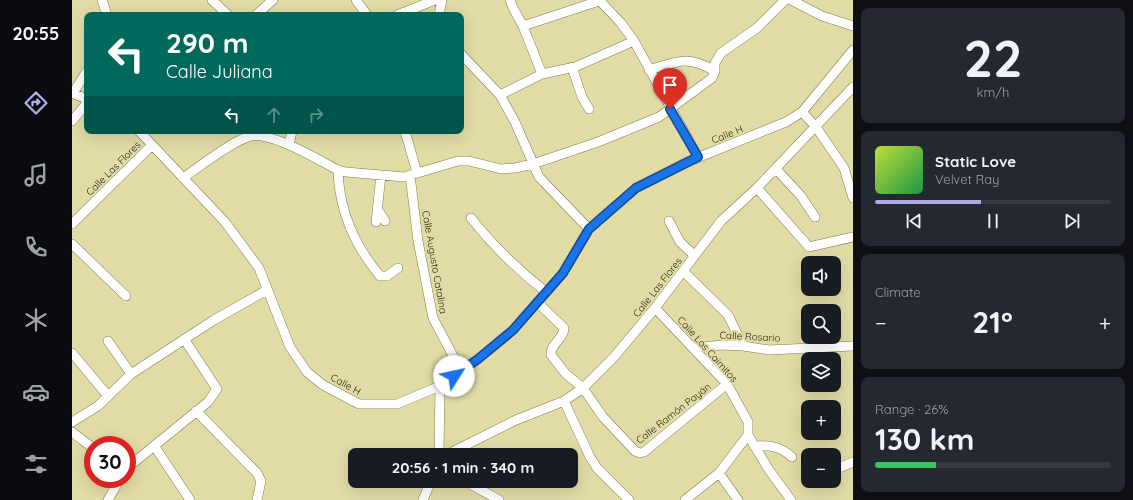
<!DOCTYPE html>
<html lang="en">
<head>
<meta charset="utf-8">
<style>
  :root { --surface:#171b24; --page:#242831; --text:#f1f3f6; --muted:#9ea1a6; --line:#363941; --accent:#aeabe2 }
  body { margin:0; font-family:Quicksand,sans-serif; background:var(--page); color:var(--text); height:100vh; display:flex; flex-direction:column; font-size:15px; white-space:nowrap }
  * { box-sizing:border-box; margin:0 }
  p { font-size:13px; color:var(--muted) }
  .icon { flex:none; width:22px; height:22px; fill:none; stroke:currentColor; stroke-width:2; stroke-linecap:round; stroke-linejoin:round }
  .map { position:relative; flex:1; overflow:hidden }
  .side { display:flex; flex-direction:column; gap:8px; padding:8px; background:#0d0f14; width:280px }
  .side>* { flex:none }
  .hud { position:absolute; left:12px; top:12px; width:380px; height:122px; border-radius:8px; box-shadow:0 4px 16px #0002; background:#00695c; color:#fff; overflow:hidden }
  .tools { position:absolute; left:729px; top:256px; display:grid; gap:8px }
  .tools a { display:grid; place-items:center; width:40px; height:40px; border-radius:8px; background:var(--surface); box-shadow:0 4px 16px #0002; font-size:20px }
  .speed { position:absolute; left:12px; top:436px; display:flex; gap:8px; font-size:20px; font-weight:700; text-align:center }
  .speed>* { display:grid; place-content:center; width:52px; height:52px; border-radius:50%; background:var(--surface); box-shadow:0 4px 16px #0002; line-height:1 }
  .speed .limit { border:6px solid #d22; background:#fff; color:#111 }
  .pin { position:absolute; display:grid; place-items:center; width:34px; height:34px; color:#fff; margin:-41px -17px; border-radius:50% 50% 50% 0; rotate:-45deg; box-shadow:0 0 4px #0007 }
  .pin .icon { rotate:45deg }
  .me { position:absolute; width:44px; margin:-22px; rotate:55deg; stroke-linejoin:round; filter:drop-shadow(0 0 3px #0008) }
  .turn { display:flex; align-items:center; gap:14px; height:84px; padding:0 16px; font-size:18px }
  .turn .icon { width:52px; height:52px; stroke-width:2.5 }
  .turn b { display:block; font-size:28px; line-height:34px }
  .lanes { display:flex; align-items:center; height:38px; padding:0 16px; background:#0003; justify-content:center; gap:20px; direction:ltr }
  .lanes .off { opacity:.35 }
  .big { font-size:30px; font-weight:700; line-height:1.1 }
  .side .widget { flex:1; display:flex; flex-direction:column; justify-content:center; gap:6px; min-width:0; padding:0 14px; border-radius:8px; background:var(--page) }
  .side .dial { align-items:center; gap:0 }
  .dial b { font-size:52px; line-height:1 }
  .song { display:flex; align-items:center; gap:12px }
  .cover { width:48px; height:48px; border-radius:6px; background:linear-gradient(135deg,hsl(70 70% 55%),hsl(140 70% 35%)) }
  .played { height:4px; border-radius:2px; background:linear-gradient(90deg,var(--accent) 45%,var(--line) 45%) }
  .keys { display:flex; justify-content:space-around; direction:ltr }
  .heat { display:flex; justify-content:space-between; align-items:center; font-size:22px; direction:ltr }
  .charge { height:6px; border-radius:3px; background:linear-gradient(90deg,#34c759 26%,var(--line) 0) }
  .trip { position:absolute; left:276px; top:448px; width:230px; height:40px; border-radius:8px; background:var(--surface); box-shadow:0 4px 16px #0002; font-weight:700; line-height:40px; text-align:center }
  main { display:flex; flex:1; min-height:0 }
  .tabs { display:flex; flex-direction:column; width:72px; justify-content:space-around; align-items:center; background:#090b0e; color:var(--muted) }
  .tabs .icon { width:28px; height:28px }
  .tabs .active { color:var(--accent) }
  .tabs b { font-size:18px; color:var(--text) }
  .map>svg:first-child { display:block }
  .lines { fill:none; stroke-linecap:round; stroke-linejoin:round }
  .minor-casing { stroke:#817b4a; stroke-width:10 }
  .minor { stroke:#fff; stroke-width:9 }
  .route-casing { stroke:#114b97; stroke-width:10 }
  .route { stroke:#1a73e8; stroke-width:7 }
  .labels { text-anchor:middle; stroke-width:4; stroke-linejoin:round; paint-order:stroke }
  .street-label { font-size:10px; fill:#292712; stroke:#e1dba6 }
</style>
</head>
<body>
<main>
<nav class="tabs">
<b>20:55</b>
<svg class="icon active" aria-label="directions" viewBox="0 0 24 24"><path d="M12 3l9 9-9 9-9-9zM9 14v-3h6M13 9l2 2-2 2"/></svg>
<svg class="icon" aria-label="music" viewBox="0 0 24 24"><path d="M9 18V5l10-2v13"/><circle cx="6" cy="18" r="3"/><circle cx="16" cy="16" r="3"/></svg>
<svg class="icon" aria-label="phone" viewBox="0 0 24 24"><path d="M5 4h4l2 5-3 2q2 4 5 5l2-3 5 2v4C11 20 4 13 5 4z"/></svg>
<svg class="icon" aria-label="climate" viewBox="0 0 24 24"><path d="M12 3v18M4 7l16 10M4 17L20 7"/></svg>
<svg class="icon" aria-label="car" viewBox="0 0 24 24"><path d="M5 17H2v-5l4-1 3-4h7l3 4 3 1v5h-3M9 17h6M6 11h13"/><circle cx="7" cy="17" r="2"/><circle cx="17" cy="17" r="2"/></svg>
<svg class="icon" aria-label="filters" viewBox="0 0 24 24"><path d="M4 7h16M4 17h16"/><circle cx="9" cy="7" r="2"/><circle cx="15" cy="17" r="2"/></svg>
</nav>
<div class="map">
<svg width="781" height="500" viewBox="0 0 781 500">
  <rect width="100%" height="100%" fill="#e1dba6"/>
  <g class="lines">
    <defs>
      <path id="minor" d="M30 0 35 15
        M140 0 156 15
        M284 0 295 15
        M438 0 441 8 451 26 470 74
        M527 0 549 23 562 41 626 157
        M719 0 750 16 781 26
        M184 15 201 0
        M325 15 363 0
        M367 15 370 0
        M451 26 527 1
        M389 54 428 95 443 122 467 177 517 229
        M500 67 510 97 517 109
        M577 70C607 61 615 55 643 71
        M0 93 15 99
        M1 93 15 71
        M428 95 470 74 503 67 562 41
        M730 112 744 127 772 168 781 198
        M0 121 15 103
        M67 131 153 222 187 268 218 347 235 372 251 385 287 404H325L368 386 406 359 441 330 491 273 517 229 564 188 615 162 714 122 730 112 781 50
        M333 131 345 173
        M217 145 220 131
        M704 169 729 196 743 217
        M266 170C267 210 283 246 308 276H315L326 268
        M338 175 346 241 361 318 389 371
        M111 178C127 167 161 140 179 136 201 132 246 160 266 170L274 172 332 177 386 161H397L429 169 443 168 461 164 526 142 587 117 640 78 643 71V63L649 53 685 28 713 0
        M685 188 737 247 781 237
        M306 210 313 221
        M399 218C421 246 446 270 474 292
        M597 221 608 242 622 255
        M304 222 309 175
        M0 224 80 145
        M0 244 54 296
        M612 272 656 315 671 346
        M465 302 492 328C492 339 478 344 479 355L494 374 511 388 531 417 563 451 568 453 572 452 655 384
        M583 308 655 384 676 422V435L647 473 613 500
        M36 341 59 374
        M622 348 650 345 671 346 697 350 781 346
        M0 353 36 396
        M492 401 518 457 525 468 557 500
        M124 411 185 473 189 481 185 500
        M0 422 26 406 59 374 142 320 195 290
        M0 432 21 448
        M676 435 697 470 719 500
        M682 446C698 445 708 446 720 457
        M83 447 118 500
        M367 455 368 386
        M374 455 444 420 492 401 511 388 542 357 583 308 649 221 685 188 781 87
        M55 468 136 402 145 389 112 339
        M762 470 781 462
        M647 473 666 500
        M393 481 427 500
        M36 500 48 479
        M351 500 359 481"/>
    </defs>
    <!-- minor casing -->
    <use href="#minor" class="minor-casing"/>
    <!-- minor -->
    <use href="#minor" class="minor"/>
  </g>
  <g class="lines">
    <defs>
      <path id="route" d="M382 376 406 359 441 330 491 273 517 229 564 188 626 157 598 109"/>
    </defs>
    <!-- route casing -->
    <use href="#route" class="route-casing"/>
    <!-- route -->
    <use href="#route" class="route"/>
  </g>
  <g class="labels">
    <!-- street labels -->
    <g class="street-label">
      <text transform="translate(655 134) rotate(-22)" y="4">Calle H</text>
      <text transform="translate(41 168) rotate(-45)" y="4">Calle Las Flores</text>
      <text transform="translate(363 262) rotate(80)" y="4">Calle Augusto Catalina</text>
      <text transform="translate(585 287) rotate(-52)" y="4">Calle Las Flores</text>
      <text transform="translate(678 336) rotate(3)" y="4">Calle Rosario</text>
      <text transform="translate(636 349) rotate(48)" y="4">Calle Los Caimitos</text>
      <text transform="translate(274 384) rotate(29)" y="4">Calle H</text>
      <text transform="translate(601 413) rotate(-38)" y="4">Calle Ramón Payán</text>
    </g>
  </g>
</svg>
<div class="tools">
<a><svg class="icon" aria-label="sound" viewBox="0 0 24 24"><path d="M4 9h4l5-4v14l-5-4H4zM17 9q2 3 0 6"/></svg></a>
<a><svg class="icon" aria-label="search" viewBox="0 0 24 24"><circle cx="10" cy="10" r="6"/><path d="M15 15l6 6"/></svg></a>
<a><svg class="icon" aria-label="layers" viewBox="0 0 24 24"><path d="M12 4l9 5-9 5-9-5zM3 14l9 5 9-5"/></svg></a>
<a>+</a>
<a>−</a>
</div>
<div class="speed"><div class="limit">30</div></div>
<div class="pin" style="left:598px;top:109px;background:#d93025"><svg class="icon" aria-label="arrive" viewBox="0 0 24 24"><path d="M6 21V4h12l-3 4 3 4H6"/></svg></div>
<svg class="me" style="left:382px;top:376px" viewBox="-20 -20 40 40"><circle r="19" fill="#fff"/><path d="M0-13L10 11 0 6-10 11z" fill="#1a73e8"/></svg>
<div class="trip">20:56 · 1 min · 340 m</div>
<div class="hud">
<div class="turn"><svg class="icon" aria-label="left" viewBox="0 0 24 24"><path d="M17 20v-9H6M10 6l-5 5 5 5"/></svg><div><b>290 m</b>Calle Juliana</div></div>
<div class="lanes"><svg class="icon" aria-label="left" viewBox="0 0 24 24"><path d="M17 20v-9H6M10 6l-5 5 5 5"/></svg><svg class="icon off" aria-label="ahead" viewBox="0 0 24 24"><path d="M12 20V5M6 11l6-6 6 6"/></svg><svg class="icon off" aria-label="right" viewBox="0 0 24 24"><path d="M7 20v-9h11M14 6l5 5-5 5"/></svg></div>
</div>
</div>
<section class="side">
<div class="widget dial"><b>22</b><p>km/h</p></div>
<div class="widget">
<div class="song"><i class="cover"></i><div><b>Static Love</b><p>Velvet Ray</p></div></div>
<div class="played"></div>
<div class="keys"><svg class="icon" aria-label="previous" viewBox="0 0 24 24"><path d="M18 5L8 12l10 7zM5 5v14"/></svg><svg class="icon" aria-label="pause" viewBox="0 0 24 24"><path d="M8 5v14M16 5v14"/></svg><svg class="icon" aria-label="next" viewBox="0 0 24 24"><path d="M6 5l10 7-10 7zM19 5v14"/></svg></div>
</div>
<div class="widget"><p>Climate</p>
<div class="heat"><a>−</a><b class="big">21°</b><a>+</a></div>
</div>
<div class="widget"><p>Range · 26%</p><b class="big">130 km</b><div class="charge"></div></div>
</section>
</main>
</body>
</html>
